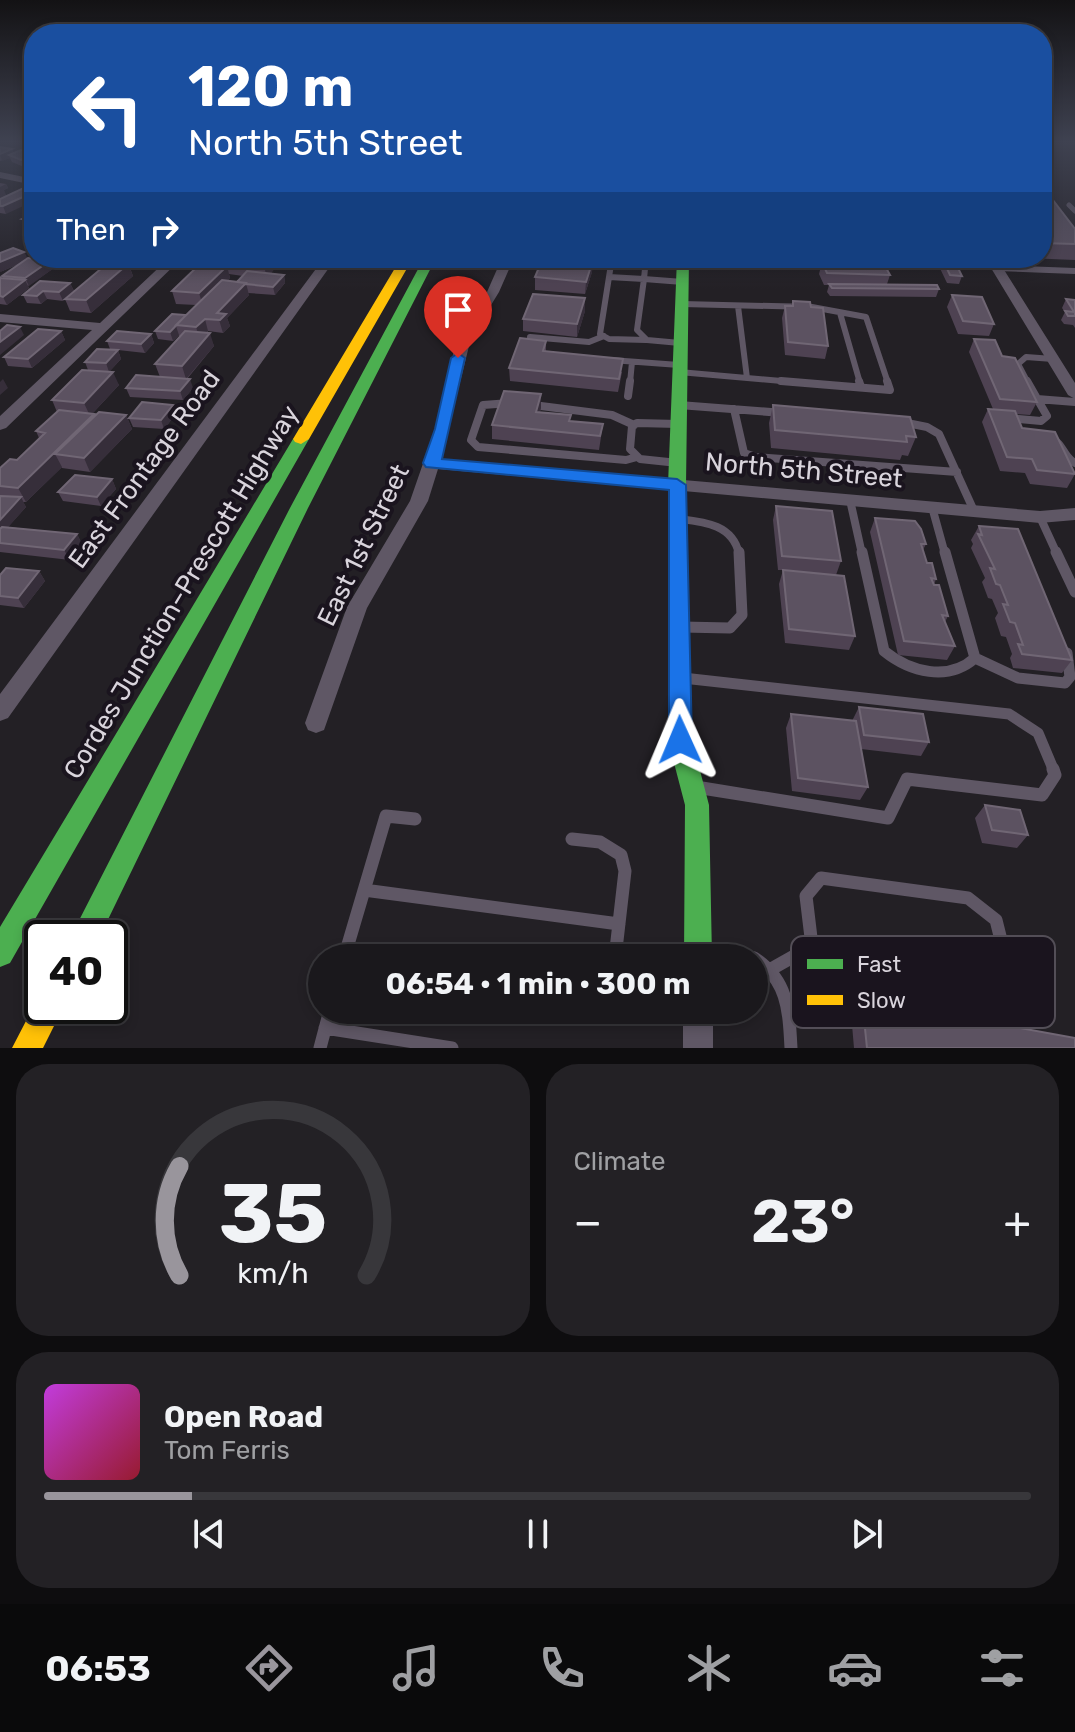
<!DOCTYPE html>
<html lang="en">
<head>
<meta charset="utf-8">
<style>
  :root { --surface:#1a181c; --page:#232125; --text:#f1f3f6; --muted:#9fa0a3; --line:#38373b; --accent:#99959c }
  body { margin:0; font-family:Rubik,sans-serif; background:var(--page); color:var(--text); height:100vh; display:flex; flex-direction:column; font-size:30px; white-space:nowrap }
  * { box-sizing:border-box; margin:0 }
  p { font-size:26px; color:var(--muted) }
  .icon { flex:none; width:44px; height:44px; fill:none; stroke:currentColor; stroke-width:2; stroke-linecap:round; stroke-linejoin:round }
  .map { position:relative; height:1048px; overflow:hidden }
  .sheet { display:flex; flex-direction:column; gap:16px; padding:16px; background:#0e0d0f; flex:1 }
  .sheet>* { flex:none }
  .guide { position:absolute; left:24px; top:24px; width:1028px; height:244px; border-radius:32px; box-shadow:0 4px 12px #0003,0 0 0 2px var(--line); background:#1a4fa0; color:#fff; overflow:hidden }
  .speed { position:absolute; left:24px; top:920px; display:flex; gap:16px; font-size:40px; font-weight:700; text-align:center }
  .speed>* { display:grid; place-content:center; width:104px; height:104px; border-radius:50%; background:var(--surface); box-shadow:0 4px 12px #0003,0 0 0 2px var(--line); line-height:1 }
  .speed .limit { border:4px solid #111; border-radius:12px; background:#fff; color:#111 }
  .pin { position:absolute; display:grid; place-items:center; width:68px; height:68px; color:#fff; margin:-82px -34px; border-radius:50% 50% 50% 0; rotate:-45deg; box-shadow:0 0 8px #0007 }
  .pin .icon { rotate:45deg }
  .me { position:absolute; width:88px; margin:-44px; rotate:359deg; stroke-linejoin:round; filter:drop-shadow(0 0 6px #0008) }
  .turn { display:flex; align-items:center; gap:28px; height:168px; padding:0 32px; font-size:36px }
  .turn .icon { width:104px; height:104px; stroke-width:2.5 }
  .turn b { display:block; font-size:56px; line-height:68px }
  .then { display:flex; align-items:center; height:76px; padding:0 32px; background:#0003; gap:16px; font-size:30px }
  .big { font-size:60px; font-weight:700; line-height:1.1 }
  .sheet .widget { flex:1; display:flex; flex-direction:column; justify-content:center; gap:12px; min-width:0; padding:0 28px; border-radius:32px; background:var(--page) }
  .sheet .dial { align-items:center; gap:0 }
  .dial svg { height:208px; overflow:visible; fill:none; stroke:var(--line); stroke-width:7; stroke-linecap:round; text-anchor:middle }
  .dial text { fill:var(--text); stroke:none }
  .song { display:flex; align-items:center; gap:24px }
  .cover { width:96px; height:96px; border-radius:12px; background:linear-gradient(135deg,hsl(290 70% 55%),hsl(350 70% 35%)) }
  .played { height:8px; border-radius:4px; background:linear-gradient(90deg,var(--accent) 15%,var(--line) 15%) }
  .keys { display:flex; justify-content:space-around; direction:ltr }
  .heat { display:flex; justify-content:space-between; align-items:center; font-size:44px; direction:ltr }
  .sheet .tiles { flex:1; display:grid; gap:16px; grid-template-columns:1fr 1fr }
  .widget:last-child { grid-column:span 2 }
  .trip { position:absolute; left:308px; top:944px; width:460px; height:80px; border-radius:40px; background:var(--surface); box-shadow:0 4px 12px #0003,0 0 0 2px var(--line); font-weight:700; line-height:80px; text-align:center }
  .tabs { display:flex; height:128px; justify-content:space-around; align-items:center; background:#0a0a0b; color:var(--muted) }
  .tabs .icon { width:56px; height:56px }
  .tabs .active { color:var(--accent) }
  .tabs b { font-size:36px; color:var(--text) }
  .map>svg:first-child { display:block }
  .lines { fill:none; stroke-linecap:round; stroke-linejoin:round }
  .lane-far4 { stroke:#5f5765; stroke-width:5 }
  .lane-far3 { stroke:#5f5765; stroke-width:6 }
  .lane-far2 { stroke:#5f5765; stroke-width:8 }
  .lane-far1 { stroke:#5f5765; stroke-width:11 }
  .lane { stroke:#5f5765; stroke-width:13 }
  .street { fill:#5f5765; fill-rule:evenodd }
  .fast { fill:#4caf50; fill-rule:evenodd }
  .slow { fill:#ffc107; fill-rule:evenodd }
  .wall { fill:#4e4252; fill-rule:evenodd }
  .shaded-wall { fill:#362e3a }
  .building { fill:#5c5261; stroke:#706674; stroke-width:2 }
  .route { fill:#1a73e8; stroke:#114b97; stroke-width:2 }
  .labels { text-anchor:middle; stroke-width:8; stroke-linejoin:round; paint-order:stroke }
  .street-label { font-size:26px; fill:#d9d4dc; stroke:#1a141e }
  .key { fill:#1a141e; stroke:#534e57; stroke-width:2 }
  .key-label { font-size:22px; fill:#d9d4dc }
</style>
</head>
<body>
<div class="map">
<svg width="1075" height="1048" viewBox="0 0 1075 1048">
  <rect width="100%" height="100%" fill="#232025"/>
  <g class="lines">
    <!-- lane-far4 -->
    <path class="lane-far4" d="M1069 205 1075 211"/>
    <!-- lane-far3 -->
    <path class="lane-far3" d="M612 258 600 334 609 339 646 340
      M508 260 551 262
      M582 264 611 265
      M997 268 1075 271
      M609 277 644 279 646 258
      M682 304 812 307 866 317 888 383
      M738 306 747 378
      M840 313 860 383
      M530 337 589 342 604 336
      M680 343 647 340 637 330 644 279 683 282
      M611 360 679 365
      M679 372 804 383
      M630 383 632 362
      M1028 383 1018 364 1026 357 1053 359"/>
    <!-- lane-far2 -->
    <path class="lane-far2" d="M781 381 890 390 887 381
      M859 381 861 387
      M628 396 630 381
      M1037 399 1075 402
      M510 403 483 405 471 440 478 447 626 460 637 457
      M533 405 612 415 634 425
      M679 405 783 413
      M734 409 744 453 756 457 957 472
      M1006 418 1041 421 1047 416 1027 381
      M902 422 927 427 939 434 974 511
      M678 424 637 423 632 426 630 449 640 459 678 463
      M1051 438C1064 444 1063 457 1075 463
      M850 500 862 554
      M932 507 945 554
      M1040 517 1057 554
      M680 519C705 522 733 525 739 554"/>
    <!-- lane-far1 -->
    <path class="lane-far1" d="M862 552 884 651C910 672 948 682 975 658L945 552
      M1056 552 1075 592
      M682 627 730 628 742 615 739 552
      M975 658 1018 678 1065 683 1070 677 1067 653
      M683 678 1009 714 1038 733 1054 771"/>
    <!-- lane -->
    <path class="lane" d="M702 788 888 818 907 779 1042 795 1055 775 1053 769
      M572 839 600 842 621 855 625 871 615 958
      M821 878 968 898 996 920 1010 976 1003 992 826 968 812 946 806 896Z
      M364 890 619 924
      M706 949 754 958
      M344 958 386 816 415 819
      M754 958C788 980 789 1010 791 1048
      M773 968 812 946
      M325 1028 452 1048
      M320 1048 330 1010"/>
    <!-- street -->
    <path class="street" d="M0 172 34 179V185L0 178Z
      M169 258H182L6 428 0 430V416L92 330 0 322V314L100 323Z
      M324 258H336L8 718 0 721V694Z
      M502 258H514L499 292 471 338 441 459 1040 511 1075 508V520L1040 523 438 469 428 501 367 608 324 730 316 733 308 730 305 723 347 607 410 501 435 429 457 338 487 292Z
      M993 265H1001L1075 383V399L1068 395 991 268Z
      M683 1010H713V1048H683Z"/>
    <!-- fast -->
    <path class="fast" d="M424 258H436L308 508 99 938H70L290 508Z
      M677 258H689L686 485 692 740 709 805 712 958H684L685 805 668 740V485Z
      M301 434 309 439 10 963 0 967V927L293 439Z"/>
    <!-- slow -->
    <path class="slow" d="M401 258H413L309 439 301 444 295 442 293 439Z
      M42 994V1006H64L43 1048H12L39 996Z"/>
  </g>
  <!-- wall -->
  <path class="wall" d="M0 147 12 149 14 153H34V163L24 167 12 162 10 158 0 161Z
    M0 183 6 184 8 188 4 190 6 214 0 213Z
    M1042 195 1075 229V260L1027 258H1042Z
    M34 214V232L27 231 22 219Z
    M24 252 27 258 54 268 28 286 29 288 7 305 0 304V278H3L2 276 19 264 0 272Z
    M151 258 139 269 130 268 133 276 91 313 70 311 65 299 63 301 47 299 41 304 27 303 23 295 70 283 74 291 119 263 118 259Z
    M204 258H283L271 273 284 275 285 283 275 295 248 293 249 295 227 318 230 326 223 333 208 331V332L214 346 187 379 193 388 183 400 130 397 126 388 160 377 155 364 179 337V335L173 341 158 339 155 331 186 315 196 305 176 304 172 291 203 264 202 260ZM229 274 243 276 237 282 227 281 230 278Z
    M750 258H796L794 266 750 263Z
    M935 258H953L962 276 959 284 947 283Z
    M593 260 592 272 585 294 535 290V277Z
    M822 262 890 275 887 284 939 289 936 297 830 296 827 292 829 285H824L819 274Z
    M952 295 994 324 989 336 958 334 947 307Z
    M585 298V311L577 337 523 331V319Z
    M1066 299 1075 300V328L1073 325 1064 324 1061 320 1065 312 1062 308Z
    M793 301 811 307 828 346 825 359 785 355 782 318 785 306H791Z
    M61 331 65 340 32 368 8 366 4 357Z
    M151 334 154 343 145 353 118 350 121 359 109 372 119 385 92 414 95 416 126 415 132 429 90 472 62 468V467L26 502H23L26 507 8 527 77 534 82 544 70 560 0 552V468L17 460 39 438 36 431 57 412 52 400 88 370 85 362 110 349 107 341Z
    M974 339 1002 356 1037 402 1030 415 1016 414 1022 428 1075 474 1067 488 1030 484 1025 473 1000 471 982 422 988 409H993L969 352Z
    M546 341V351L622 372 618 392 510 381 509 368Z
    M773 405 916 437 908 456 902 455 900 460 771 448 769 423Z
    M541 408 540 412 570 421 603 424 599 450 492 439V425Z
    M176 414 164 429 133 427 129 418Z
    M112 479 116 489 101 506 63 501 58 492Z
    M776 506 841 561 836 575 855 636 849 650 785 643 779 584 783 570H778L773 520Z
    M875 518 926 544 923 550 927 563 936 579 934 585 948 616 945 622 955 646 947 660 898 655 870 532Z
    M979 526 1072 660 1062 673 1013 668 1010 658 1012 654 1006 637 1001 636 995 618 998 613 992 599 988 598 982 582 985 578 971 548 973 544 971 540Z
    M39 571 45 581 24 608 0 605V575Z
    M859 707 929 742 921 756 861 749 868 787 860 800 792 791 786 728 791 714 852 721Z
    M985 805 1028 835 1017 848 982 843 975 818Z
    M862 999 1075 1048H854L851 1013Z"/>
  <!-- shaded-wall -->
  <path class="shaded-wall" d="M12 149 15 156 9 155 10 158 2 161 0 154Z
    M34 155V163L24 167 21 160Z
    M6 184 8 188 4 190 7 197 0 200V187Z
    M34 192V201L6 214 3 206Z
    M24 252 28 260 0 272V262Z
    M139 258H151L139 269 136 261Z
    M271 258H283L267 278 264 266Z
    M51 260 54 268 29 286 25 278Z
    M593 260 592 272 585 294 586 282Z
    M128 264 133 276 91 313 86 300Z
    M227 266 230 278 203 306 199 293Z
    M284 275 285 283 275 295 273 287Z
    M25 280 29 288 7 305 3 297Z
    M70 283 74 291 63 301 59 292Z
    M246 283 249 295 227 318 230 326 223 333 217 313Z
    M43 291 47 299 41 304 37 296Z
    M585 298V311L577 337V324Z
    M205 319 208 331 200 340 196 327Z
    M176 326 179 335 173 341 170 332Z
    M20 327 24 335 0 355V342Z
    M61 331 65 340 32 368 28 359Z
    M210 333 214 346 186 379 182 366Z
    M151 334 154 343 145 353 141 344Z
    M118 350 121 359 109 372 106 363Z
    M113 372 119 385 90 416 84 403Z
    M3 379 8 388 0 395V382Z
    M190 379 193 388 183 400 180 391Z
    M541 394V408L536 425V412Z
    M173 405 176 414 164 429 161 420Z
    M94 414 100 428 55 454 62 467 26 502 18 488Z
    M126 415 132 429 90 472 84 458Z
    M112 479 116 489 101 506 97 497Z
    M21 497 26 507 2 534 0 532V520Z
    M77 534 82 544 70 560 64 550Z
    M39 571 45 581 24 608 18 598Z"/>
  <!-- building -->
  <path class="building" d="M0 147 12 149 0 154Z
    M21 150 34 153V155L21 160 9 155Z
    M28 186 34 187V192L3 206H0V199Z
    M1042 195H1049L1075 229V244L1042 243Z
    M34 214V221L33 222 22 219Z
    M13 248 24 252 0 262V253Z
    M28 258 51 260 25 278 2 276Z
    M119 258H139L136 261 118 259Z
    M204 258H271L264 266 202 260Z
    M543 258H569L593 260 586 282 535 277Z
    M942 258H953L962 276 950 275Z
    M109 262 128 264 86 300 65 299Z
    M822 262 884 264 890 275 827 273Z
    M200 264 227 266 199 293 172 291Z
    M247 271 284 275 273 287 246 284V283L237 282Z
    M0 278 25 280 3 297 0 296Z
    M222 280 246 283 217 313 226 314 220 320 205 319 196 327 176 325Z
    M40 281 70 283 59 292 43 291 37 296 23 295Z
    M829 284 937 285 939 289 832 288Z
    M533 294 585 298 577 324 523 319Z
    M952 295 982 297 994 324 963 321Z
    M1066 299 1075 300V316H1068L1065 311 1074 312Z
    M793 301 810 302 811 307 823 308 828 346 788 342 785 306H793Z
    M172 314 186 315 170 332 155 331Z
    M7 325 20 327 0 342V331Z
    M38 329 61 331 28 359 4 357Z
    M117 331 151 334 141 344 107 341Z
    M185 331 210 333 182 366 155 364Z
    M520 338 546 341 543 351 623 359 619 379 509 368Z
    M974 339 995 340 1002 356 1015 358 1037 402 1000 399Z
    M97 349 118 350 106 363 85 362Z
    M82 370 113 372 84 403 52 400Z
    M136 375 190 379 180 391 126 388Z
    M504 391 541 394 536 412 571 415 569 421 603 424 600 436 492 425Z
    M142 402 173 405 161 420 129 418Z
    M773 405 910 417 916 437 906 436 907 442 775 430Z
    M988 409 1015 411 1022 428 1055 432 1075 474 1037 470 1032 459 1007 457Z
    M59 410 94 414 18 488 0 486V468L10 459 17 460 45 433 36 431Z
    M99 412 126 415 84 458 55 454Z
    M75 475 112 479 97 497 58 492Z
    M0 496 21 497 0 520Z
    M776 506 832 511 841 561 782 556Z
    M875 518 915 521 921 529 926 544H921L927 563H932L936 579 931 578 934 585H939L948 616 942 615 955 646 904 641Z
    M979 526 1018 529 1072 660 1022 654 1018 644 1023 645 1015 623 1010 622 1003 604 1008 605 1000 585 996 584 990 568 995 569 978 534 982 535Z
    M2 527 77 534 64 550 0 543V529Z
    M6 568 39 571 18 598 0 596V575Z
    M783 570 844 576 855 636 789 629Z
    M859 707 923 714 929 742 864 735Z
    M791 714 856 721 868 787 798 778Z
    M985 805 1020 810 1028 835 992 830Z
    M862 999 1075 1038V1048H867Z"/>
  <!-- sky -->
  <linearGradient id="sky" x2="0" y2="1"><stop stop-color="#131214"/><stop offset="0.49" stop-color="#3f4251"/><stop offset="1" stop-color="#3f4251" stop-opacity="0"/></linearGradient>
  <rect width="1075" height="289" fill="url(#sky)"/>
  <!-- route -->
  <path class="route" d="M458 353 465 358 442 459 677 479 686 485 692 740 688 748 680 751 672 748 669 740V490L426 467 423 463 435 429 451 358Z"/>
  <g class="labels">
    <!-- street labels -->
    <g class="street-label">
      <text transform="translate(144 469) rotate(-54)" y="9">East Frontage Road</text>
      <text transform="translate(804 470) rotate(5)" y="9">North 5th Street</text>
      <text transform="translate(363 545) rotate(-64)" y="9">East 1st Street</text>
      <text transform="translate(181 592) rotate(-59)" y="9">Cordes Junction–Prescott Highway</text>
    </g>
  </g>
  <!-- legend -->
  <rect x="791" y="936" width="264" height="92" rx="12" class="key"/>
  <rect x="807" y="959" width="36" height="10" fill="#4caf50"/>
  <rect x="807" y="995" width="36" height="10" fill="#ffc107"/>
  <g class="key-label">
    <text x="857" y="972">Fast</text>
    <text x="857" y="1008">Slow</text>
  </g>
</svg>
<div class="speed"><div class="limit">40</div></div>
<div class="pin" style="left:458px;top:358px;background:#d93025"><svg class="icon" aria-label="arrive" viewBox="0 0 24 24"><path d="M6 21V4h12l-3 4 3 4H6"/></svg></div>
<svg class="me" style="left:680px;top:740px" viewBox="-20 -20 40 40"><path d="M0-17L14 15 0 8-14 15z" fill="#1a73e8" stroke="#fff" stroke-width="4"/></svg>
<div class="trip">06:54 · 1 min · 300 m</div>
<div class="guide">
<div class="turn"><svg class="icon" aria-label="left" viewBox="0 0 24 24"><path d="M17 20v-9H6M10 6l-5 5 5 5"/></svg><div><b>120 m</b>North 5th Street</div></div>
<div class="then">Then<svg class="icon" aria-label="right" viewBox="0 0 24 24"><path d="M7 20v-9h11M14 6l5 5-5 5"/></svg></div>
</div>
</div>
<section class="sheet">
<div class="tiles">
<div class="widget dial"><svg viewBox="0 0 100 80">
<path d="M14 69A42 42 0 1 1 86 69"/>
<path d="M14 69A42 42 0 0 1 14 27" stroke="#99959c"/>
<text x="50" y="56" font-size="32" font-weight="700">35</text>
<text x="50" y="72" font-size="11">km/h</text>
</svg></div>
<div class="widget"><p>Climate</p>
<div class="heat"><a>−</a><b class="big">23°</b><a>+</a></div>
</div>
<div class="widget">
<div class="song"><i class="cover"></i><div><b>Open Road</b><p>Tom Ferris</p></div></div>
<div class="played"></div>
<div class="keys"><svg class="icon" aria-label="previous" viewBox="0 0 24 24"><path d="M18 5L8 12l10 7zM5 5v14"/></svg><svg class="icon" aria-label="pause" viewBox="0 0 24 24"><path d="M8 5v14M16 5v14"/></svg><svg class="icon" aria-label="next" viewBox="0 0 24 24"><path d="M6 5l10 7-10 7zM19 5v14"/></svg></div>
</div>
</div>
</section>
<nav class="tabs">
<b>06:53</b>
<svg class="icon active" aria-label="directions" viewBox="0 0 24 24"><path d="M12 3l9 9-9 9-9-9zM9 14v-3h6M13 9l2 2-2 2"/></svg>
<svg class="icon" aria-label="music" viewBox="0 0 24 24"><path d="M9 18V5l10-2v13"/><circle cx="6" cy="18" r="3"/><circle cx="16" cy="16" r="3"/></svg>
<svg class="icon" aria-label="phone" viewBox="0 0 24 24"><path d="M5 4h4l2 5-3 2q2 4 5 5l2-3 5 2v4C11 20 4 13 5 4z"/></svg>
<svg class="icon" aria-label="climate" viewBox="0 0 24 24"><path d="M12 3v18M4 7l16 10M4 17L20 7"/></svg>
<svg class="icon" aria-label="car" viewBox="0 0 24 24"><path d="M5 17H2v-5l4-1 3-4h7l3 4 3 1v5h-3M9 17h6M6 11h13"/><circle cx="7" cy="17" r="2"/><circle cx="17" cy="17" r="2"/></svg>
<svg class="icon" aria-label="filters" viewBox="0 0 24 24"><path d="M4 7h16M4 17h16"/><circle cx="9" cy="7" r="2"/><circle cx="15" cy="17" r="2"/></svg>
</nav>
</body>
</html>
